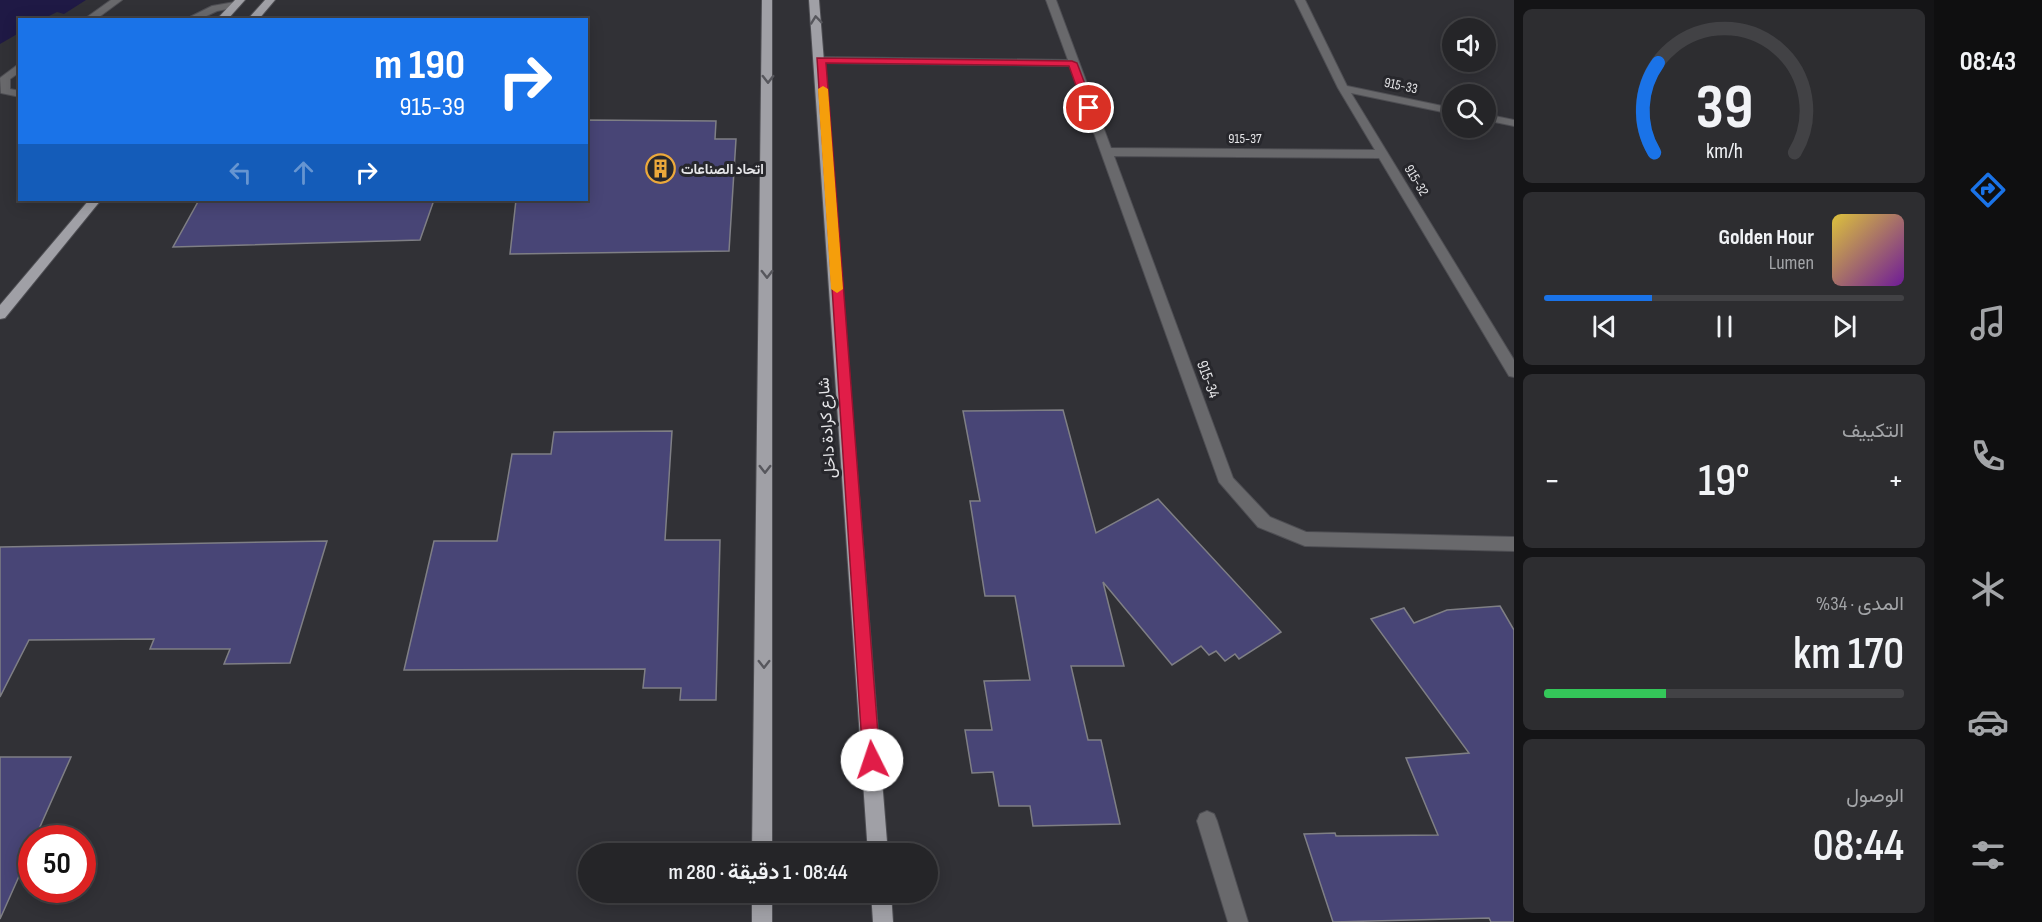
<!DOCTYPE html>
<html lang="ar">
<head>
<meta charset="utf-8">
<style>
  :root { --surface:#252528; --page:#2d2d30; --text:#f1f3f6; --muted:#a3a5a8; --line:#424245; --accent:#1a73e8 }
  body { margin:0; font-family:"Sofia Sans Condensed",Vazirmatn,sans-serif; background:var(--page); color:var(--text); direction:rtl; height:100vh; display:flex; flex-direction:column; font-size:22px; white-space:nowrap }
  * { box-sizing:border-box; margin:0 }
  p { font-size:20px; color:var(--muted) }
  .icon { flex:none; width:33px; height:33px; fill:none; stroke:currentColor; stroke-width:2; stroke-linecap:round; stroke-linejoin:round }
  .map { position:relative; flex:1; overflow:hidden; direction:ltr }
  .sheet { display:flex; flex-direction:column; gap:9px; padding:9px; background:#141416; width:420px }
  .sheet>* { flex:none }
  .top-card { position:absolute; left:18px; top:18px; width:570px; height:183px; border-radius:0px; box-shadow:0 3px 15px #0003,0 0 0 2px var(--line); direction:rtl; background:#1a73e8; color:#fff; overflow:hidden }
  .fabs { position:absolute; left:1442px; top:18px; display:grid; gap:12px }
  .fabs a { display:grid; place-items:center; width:54px; height:54px; border-radius:50%; background:var(--surface); box-shadow:0 3px 15px #0003,0 0 0 2px var(--line); font-size:30px }
  .speed { position:absolute; left:18px; top:825px; display:flex; gap:12px; font-size:30px; font-weight:700; text-align:center }
  .speed>* { display:grid; place-content:center; width:78px; height:78px; border-radius:50%; background:var(--surface); box-shadow:0 3px 15px #0003,0 0 0 2px var(--line); line-height:1 }
  .speed .limit { border:9px solid #d22; background:#fff; color:#111 }
  .pin { position:absolute; display:grid; place-items:center; width:51px; height:51px; color:#fff; margin:-26px; border:3px solid #fff; border-radius:50%; box-shadow:0 2px 6px #0007 }
  .me { position:absolute; width:66px; margin:-33px; rotate:356deg; stroke-linejoin:round; filter:drop-shadow(0 0 4px #0008) }
  .turn { display:flex; align-items:center; gap:21px; height:126px; padding:0 24px; font-size:27px }
  .turn .icon { width:78px; height:78px; stroke-width:2.5 }
  .turn b { display:block; font-size:42px; line-height:51px }
  .lanes { display:flex; align-items:center; height:57px; padding:0 24px; background:#0003; justify-content:center; gap:30px; direction:ltr }
  .lanes .off { opacity:.35 }
  .big { font-size:45px; font-weight:600; line-height:1.1 }
  .sheet .widget { flex:1; display:flex; flex-direction:column; justify-content:center; gap:9px; min-width:0; padding:0 21px; border-radius:9px; background:var(--page) }
  .sheet .dial { align-items:center; gap:0 }
  .dial svg { height:156px; overflow:visible; fill:none; stroke:var(--line); stroke-width:7; stroke-linecap:round; text-anchor:middle }
  .dial text { fill:var(--text); stroke:none }
  .song { display:flex; align-items:center; gap:18px }
  .cover { width:72px; height:72px; border-radius:9px; background:linear-gradient(135deg,hsl(50 70% 55%),hsl(280 70% 35%)) }
  .played { height:6px; border-radius:3px; background:linear-gradient(90deg,var(--accent) 30%,var(--line) 30%) }
  .keys { display:flex; justify-content:space-around; direction:ltr }
  .heat { display:flex; justify-content:space-between; align-items:center; font-size:33px; direction:ltr }
  .charge { height:9px; border-radius:4px; background:linear-gradient(90deg,#34c759 34%,var(--line) 0) }
  .trip { position:absolute; left:578px; top:843px; width:360px; height:60px; border-radius:30px; background:var(--surface); box-shadow:0 3px 15px #0003,0 0 0 2px var(--line); font-weight:600; line-height:60px; text-align:center; direction:rtl }
  main { display:flex; flex:1; min-height:0 }
  .dock { display:flex; flex-direction:column; width:108px; justify-content:space-around; align-items:center; background:#0f0f10; color:var(--muted) }
  .dock .icon { width:42px; height:42px }
  .dock .current { color:var(--accent) }
  .dock b { font-size:27px; color:var(--text) }
  .map>svg:first-child { display:block }
  .water { fill:#1f1945 }
  .building { fill:#484576; stroke:#7f7f85; stroke-width:1.5 }
  .lines { fill:none; stroke-linecap:round; stroke-linejoin:round }
  .minor-casing { stroke:#4e4e53; stroke-width:2 }
  .major-casing { stroke:#4e4e53; stroke-width:2 }
  .minor { fill:#69696c; fill-rule:evenodd }
  .major { fill:#a0a0a6; fill-rule:evenodd }
  .oneway { stroke:#57575d }
  .route { fill:#e11d48; stroke:#92132f; stroke-width:1.5 }
  .slow { fill:#f59e0b }
  .labels { text-anchor:middle; stroke-width:6; stroke-linejoin:round; paint-order:stroke }
  .far-street-label { font-size:14px; fill:#e6e6e9; stroke:#27272c }
  .far-poi-label { font-size:14px; font-weight:bold; fill:#e6e6e9; stroke:#27272c; text-anchor:start }
  .street-label { font-size:16px; fill:#e6e6e9; stroke:#27272c }
</style>
</head>
<body>
<main>
<nav class="dock">
<b>08:43</b>
<svg class="icon current" aria-label="directions" viewBox="0 0 24 24"><path d="M12 3l9 9-9 9-9-9zM9 14v-3h6M13 9l2 2-2 2"/></svg>
<svg class="icon" aria-label="music" viewBox="0 0 24 24"><path d="M9 18V5l10-2v13"/><circle cx="6" cy="18" r="3"/><circle cx="16" cy="16" r="3"/></svg>
<svg class="icon" aria-label="phone" viewBox="0 0 24 24"><path d="M5 4h4l2 5-3 2q2 4 5 5l2-3 5 2v4C11 20 4 13 5 4z"/></svg>
<svg class="icon" aria-label="climate" viewBox="0 0 24 24"><path d="M12 3v18M4 7l16 10M4 17L20 7"/></svg>
<svg class="icon" aria-label="car" viewBox="0 0 24 24"><path d="M5 17H2v-5l4-1 3-4h7l3 4 3 1v5h-3M9 17h6M6 11h13"/><circle cx="7" cy="17" r="2"/><circle cx="17" cy="17" r="2"/></svg>
<svg class="icon" aria-label="filters" viewBox="0 0 24 24"><path d="M4 7h16M4 17h16"/><circle cx="9" cy="7" r="2"/><circle cx="15" cy="17" r="2"/></svg>
</nav>
<section class="sheet">
<div class="widget dial"><svg viewBox="0 0 100 80">
<path d="M14 69A42 42 0 1 1 86 69"/>
<path d="M14 69A42 42 0 0 1 16 23" stroke="#1a73e8"/>
<text x="50" y="56" font-size="32" font-weight="700">39</text>
<text x="50" y="72" font-size="11">km/h</text>
</svg></div>
<div class="widget">
<div class="song"><i class="cover"></i><div><b>Golden Hour</b><p>Lumen</p></div></div>
<div class="played"></div>
<div class="keys"><svg class="icon" aria-label="previous" viewBox="0 0 24 24"><path d="M18 5L8 12l10 7zM5 5v14"/></svg><svg class="icon" aria-label="pause" viewBox="0 0 24 24"><path d="M8 5v14M16 5v14"/></svg><svg class="icon" aria-label="next" viewBox="0 0 24 24"><path d="M6 5l10 7-10 7zM19 5v14"/></svg></div>
</div>
<div class="widget"><p>التكييف</p>
<div class="heat"><a>−</a><b class="big">19°</b><a>+</a></div>
</div>
<div class="widget"><p>المدى · 34%</p><b class="big">170 km</b><div class="charge"></div></div>
<div class="widget"><p>الوصول</p><b class="big">08:44</b></div>
</section>
<div class="map">
<svg width="1514" height="922" viewBox="0 0 1514 922">
  <rect width="100%" height="100%" fill="#313136"/>
  <!-- water -->
  <path class="water" d="M0 0H86L64 14 57 12 43 19 20 20 19 33 0 44Z"/>
  <!-- building -->
  <path class="building" d="M586 120 716 121 715 139H736L729 251 510 254 516 200H586Z
    M199 200H434L420 240 173 247Z
    M1063 410 1096 533 1158 499 1281 632 1239 659 1235 654 1225 661 1216 651 1209 655 1201 646 1172 665 1103 582 1124 666H1071L1088 740H1101L1120 824 1033 826 1030 806H999L993 772 972 773 965 730H992L984 681 1030 680 1015 596H985L970 501H980L963 411Z
    M672 431 665 540H720L716 700H680L681 688H643L645 669 404 670 434 541H497L512 454H551L554 432Z
    M327 541 290 663 224 664 230 649H150L154 639 29 640 0 697V547Z
    M1500 606 1514 630V922H1491L1489 918 1333 922 1304 834 1335 833 1336 836 1438 835 1406 758 1469 753 1371 619 1404 608 1414 623 1447 610Z
    M0 757H71L35 838H32V847L0 919Z"/>
  <g class="lines">
    <defs>
      <path id="minor" d="M111 0H122L95 20H83Z
        M1046 0H1056L1111 148 1375 150 1338 88 1295 0H1305L1347 86 1452 108V114L1351 93 1514 360V377L1509 376 1379 158 1114 156 1233 478 1270 517 1306 532 1514 537V551L1305 546 1258 527 1219 482 1070 66 821 63 816 60 821 57 1068 60Z
        M235 2 238 3V7L217 11 198 20H184L212 6Z
        M20 63V72L10 79V89L20 91V97L1 93 0 78Z
        M1485 114 1514 120V126L1485 120Z
        M1207 811 1214 814 1217 821 1248 922H1228L1197 821 1200 814Z"/>
      <path id="major" d="M235 0H245L227 20H216Z
        M265 0H275L258 20H247Z
        M762 0H772V854H752Z
        M809 0H819L888 854H868Z
        M89 200H101L5 318 0 319V305Z
        M752 892H772V922H752Z
        M871 892H891L893 922H873Z"/>
    </defs>
    <!-- minor casing -->
    <use href="#minor" class="minor-casing"/>
    <!-- major casing -->
    <use href="#major" class="major-casing"/>
    <!-- minor -->
    <use href="#minor" class="minor"/>
    <!-- major -->
    <use href="#major" class="major"/>
  </g>
  <!-- one-way arrows -->
  <defs><path id="oneway-chevron" d="M-2-3.5L2.5 0L-2 3.5" fill="none" stroke-width="1.6" stroke-linecap="round" stroke-linejoin="round" transform="scale(1.5)"/></defs>
  <g class="oneway">
    <use href="#oneway-chevron" transform="translate(816 20) rotate(-96)"/>
    <use href="#oneway-chevron" transform="translate(768 79) rotate(90)"/>
    <use href="#oneway-chevron" transform="translate(767 274) rotate(90)"/>
    <use href="#oneway-chevron" transform="translate(765 469) rotate(90)"/>
    <use href="#oneway-chevron" transform="translate(764 664) rotate(90)"/>
  </g>
  <!-- route -->
  <path class="route" d="M817 58 1072 61 1077 63 1094 108 1089 111 1084 108 1069 66 826 63 880 760 877 766 872 769 866 766 863 760Z"/>
  <!-- slow -->
  <path class="slow" d="M823 86 828 89 843 289 837 293 831 289 818 89Z"/>
  <!-- icons -->
  <defs>
    <symbol id="building-ring" viewBox="-11 -11 22 22"><circle r="9.5" fill="#27272c" stroke="#eca93b" stroke-width="1.5"/><path d="M-4-6H4V6H1V3H-1V6H-4ZM-2.5-4.3h1.7v1.8h-1.7ZM.8-4.3h1.7v1.8H.8ZM-2.5-1h1.7V.8h-1.7ZM.8-1h1.7V.8H.8Z" fill="#eca93b"/></symbol>
  </defs>
  <g fill-rule="evenodd">
    <use href="#building-ring" x="644" y="152" width="33" height="33"/>
  </g>
  <g class="labels">
    <!-- far-street labels -->
    <g class="far-street-label">
      <text transform="translate(1401 85) rotate(12)" y="5">915-33</text>
      <text x="1245" y="143">915-37</text>
      <text transform="translate(1417 180) rotate(59)" y="5">915-32</text>
    </g>
    <!-- far-poi labels -->
    <g class="far-poi-label">
      <text x="681" y="174">اتحاد الصناعات</text>
    </g>
    <!-- street labels -->
    <g class="street-label">
      <text transform="translate(1209 379) rotate(70)" y="6">915-34</text>
      <text transform="translate(826 428) rotate(-94)" y="6">شارع كرادة داخل</text>
    </g>
  </g>
</svg>
<div class="fabs">
<a><svg class="icon" aria-label="sound" viewBox="0 0 24 24"><path d="M4 9h4l5-4v14l-5-4H4zM17 9q2 3 0 6"/></svg></a>
<a><svg class="icon" aria-label="search" viewBox="0 0 24 24"><circle cx="10" cy="10" r="6"/><path d="M15 15l6 6"/></svg></a>
</div>
<div class="speed"><div class="limit">50</div></div>
<div class="pin" style="left:1089px;top:108px;background:#d93025"><svg class="icon" aria-label="arrive" viewBox="0 0 24 24"><path d="M6 21V4h12l-3 4 3 4H6"/></svg></div>
<svg class="me" style="left:872px;top:760px" viewBox="-20 -20 40 40"><circle r="19" fill="#fff"/><path d="M0-13L10 11 0 6-10 11z" fill="#e11d48"/></svg>
<div class="trip">08:44 · 1 دقيقة · 280 m</div>
<div class="top-card">
<div class="turn"><svg class="icon" aria-label="right" viewBox="0 0 24 24"><path d="M7 20v-9h11M14 6l5 5-5 5"/></svg><div><b>190 m</b>915-39</div></div>
<div class="lanes"><svg class="icon off" aria-label="left" viewBox="0 0 24 24"><path d="M17 20v-9H6M10 6l-5 5 5 5"/></svg><svg class="icon off" aria-label="ahead" viewBox="0 0 24 24"><path d="M12 20V5M6 11l6-6 6 6"/></svg><svg class="icon" aria-label="right" viewBox="0 0 24 24"><path d="M7 20v-9h11M14 6l5 5-5 5"/></svg></div>
</div>
</div>
</main>
</body>
</html>
